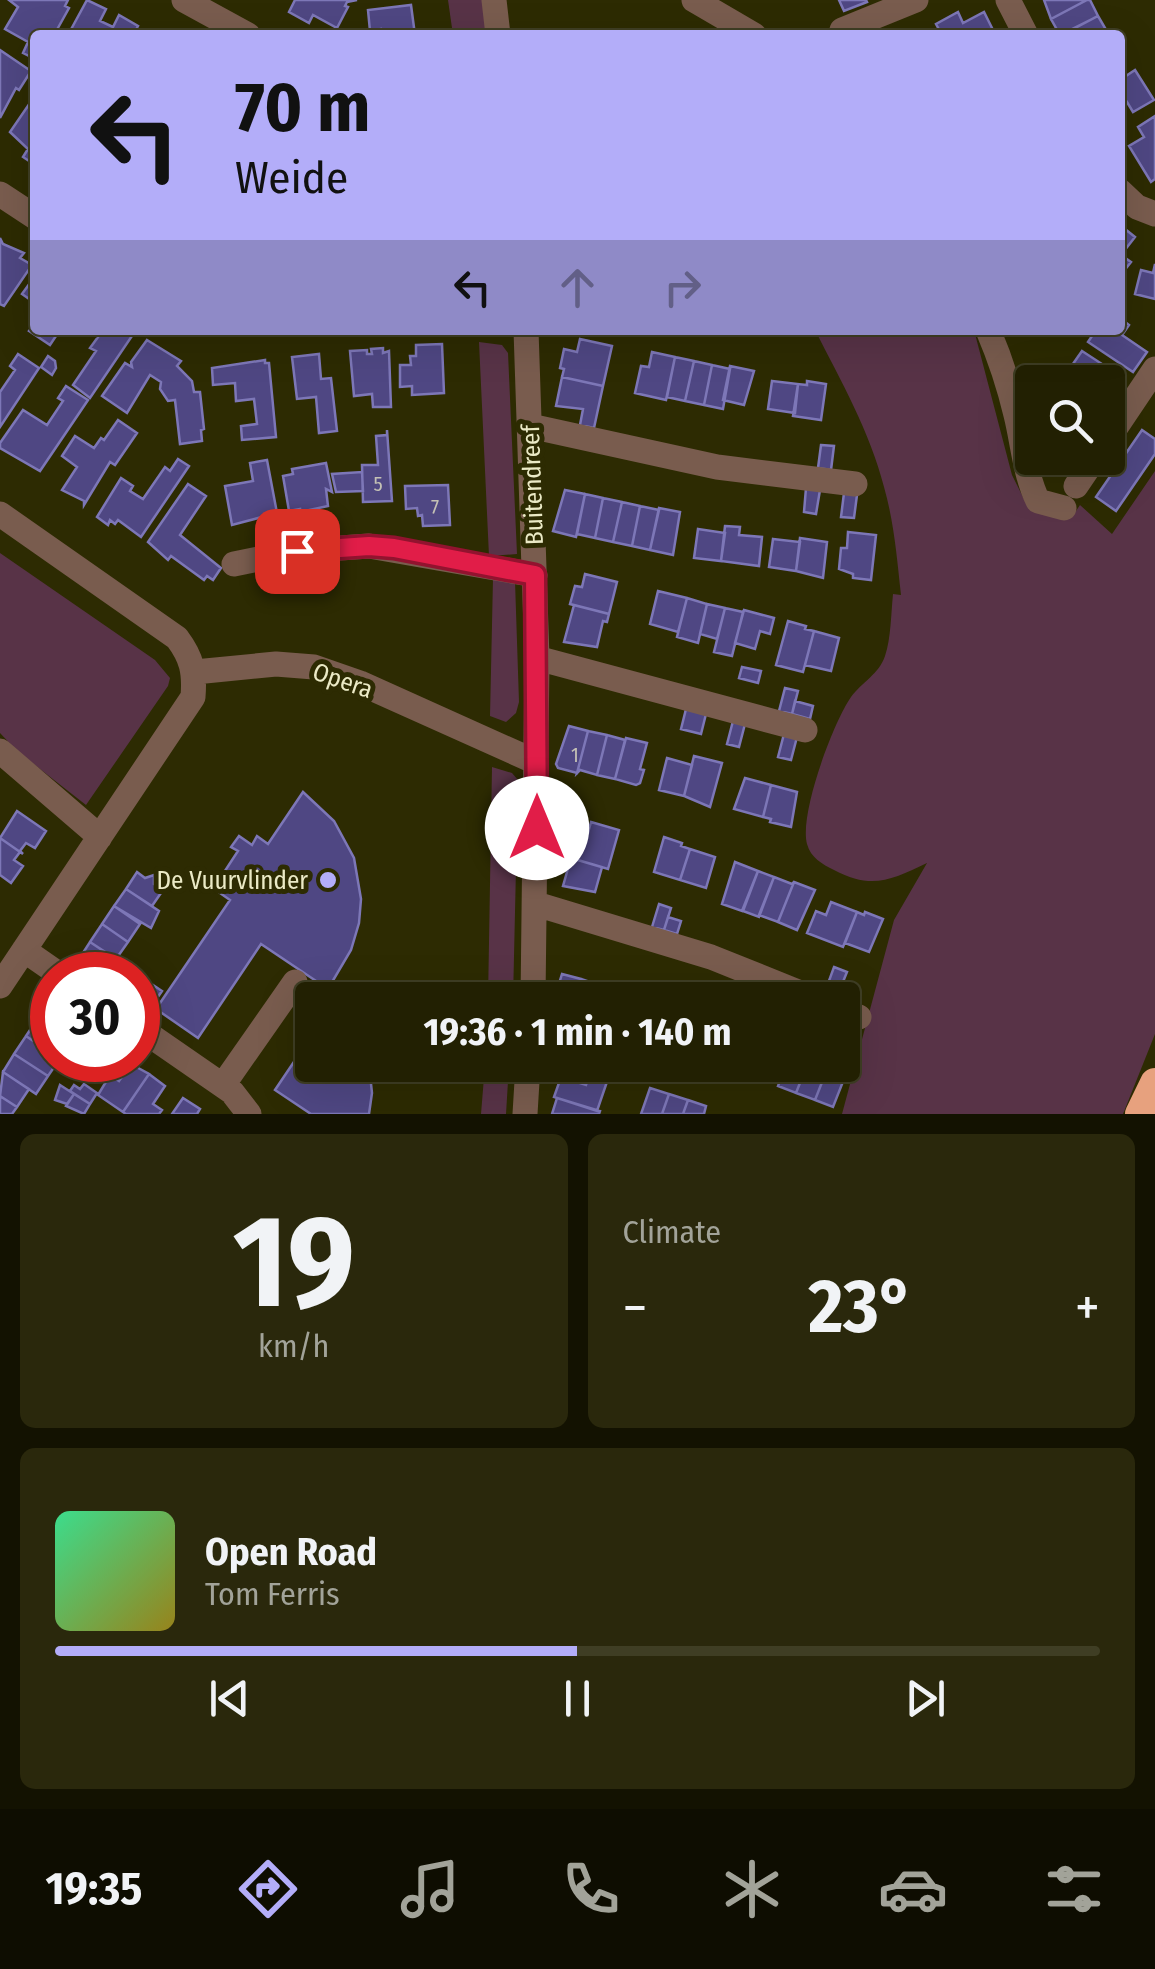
<!DOCTYPE html>
<html lang="en">
<head>
<meta charset="utf-8">
<style>
  :root { --surface:#222002; --page:#2a280c; --text:#f1f3f6; --muted:#a2a399; --line:#3f3e24; --accent:#b3adf9 }
  body { margin:0; font-family:"Fira Sans Condensed",sans-serif; background:var(--page); color:var(--text); height:100vh; display:flex; flex-direction:column; font-size:38px; white-space:nowrap }
  * { box-sizing:border-box; margin:0 }
  p { font-size:32px; color:var(--muted) }
  .icon { flex:none; width:55px; height:55px; fill:none; stroke:currentColor; stroke-width:2; stroke-linecap:round; stroke-linejoin:round }
  .map { position:relative; height:1114px; overflow:hidden }
  .drawer { display:flex; flex-direction:column; gap:20px; padding:20px; background:#131201; flex:1 }
  .drawer>* { flex:none }
  .guide { position:absolute; left:30px; top:30px; width:1095px; height:305px; border-radius:10px; box-shadow:0 10px 40px #0002,0 0 0 2px var(--line); background:#b3adf9; color:#111; overflow:hidden }
  .controls { position:absolute; left:1015px; top:365px; display:grid; gap:20px }
  .controls a { display:grid; place-items:center; width:110px; height:110px; border-radius:10px; background:var(--surface); box-shadow:0 10px 40px #0002,0 0 0 2px var(--line); font-size:50px }
  .speed { position:absolute; left:30px; top:952px; display:flex; gap:20px; font-size:50px; font-weight:700; text-align:center }
  .speed>* { display:grid; place-content:center; width:130px; height:130px; border-radius:50%; background:var(--surface); box-shadow:0 10px 40px #0002,0 0 0 2px var(--line); line-height:1 }
  .speed .limit { border:15px solid #d22; background:#fff; color:#111 }
  .pin { position:absolute; display:grid; place-items:center; width:85px; height:85px; color:#fff; margin:-42px; border-radius:20px; box-shadow:0 5px 15px #0006 }
  .me { position:absolute; width:110px; margin:-55px; rotate:0deg; stroke-linejoin:round; filter:drop-shadow(0 0 8px #0008) }
  .turn { display:flex; align-items:center; gap:35px; height:210px; padding:0 40px; font-size:45px }
  .turn .icon { width:130px; height:130px; stroke-width:2.5 }
  .turn b { display:block; font-size:70px; line-height:85px }
  .lanes { display:flex; align-items:center; height:95px; padding:0 40px; background:#0003; justify-content:center; gap:50px; direction:ltr }
  .lanes .off { opacity:.35 }
  .big { font-size:75px; font-weight:700; line-height:1.1 }
  .drawer .tile { flex:1; display:flex; flex-direction:column; justify-content:center; gap:15px; min-width:0; padding:0 35px; border-radius:15px; background:var(--page) }
  .drawer .dial { align-items:center; gap:0 }
  .dial b { font-size:130px; line-height:1 }
  .song { display:flex; align-items:center; gap:30px }
  .cover { width:120px; height:120px; border-radius:15px; background:linear-gradient(135deg,hsl(150 70% 55%),hsl(50 70% 35%)) }
  .played { height:10px; border-radius:5px; background:linear-gradient(90deg,var(--accent) 50%,var(--line) 50%) }
  .keys { display:flex; justify-content:space-around; direction:ltr }
  .heat { display:flex; justify-content:space-between; align-items:center; font-size:55px; direction:ltr }
  .drawer .tiles { flex:1; display:grid; gap:20px; grid-template-columns:1fr 1fr }
  .tile:last-child { grid-column:span 2 }
  .trip { position:absolute; left:295px; top:982px; width:565px; height:100px; border-radius:10px; background:var(--surface); box-shadow:0 10px 40px #0002,0 0 0 2px var(--line); font-weight:700; line-height:100px; text-align:center }
  .tab-bar { display:flex; height:160px; justify-content:space-around; align-items:center; background:#0e0d01; color:var(--muted) }
  .tab-bar .icon { width:70px; height:70px }
  .tab-bar .on { color:var(--accent) }
  .tab-bar b { font-size:45px; color:var(--text) }
  .map>svg:first-child { display:block }
  .green { fill:#583347 }
  .building { fill:#4f4783; stroke:#7d77b7; stroke-width:2.5 }
  .lines { fill:none; stroke-linecap:round; stroke-linejoin:round }
  .minor { stroke:#795c4e; stroke-width:25 }
  .highway { stroke:#e7a17e; stroke-width:30 }
  .route-casing { stroke:#92132f; stroke-width:25 }
  .route { stroke:#e11d48; stroke-width:18 }
  .poi-dot { fill:#b3adf9; stroke:#2d2b02; stroke-width:4 }
  .labels { text-anchor:middle; stroke-width:10; stroke-linejoin:round; paint-order:stroke }
  .number-label { font-size:20px; fill:#c4c1b5 }
  .street-label { font-size:25px; fill:#ebeac6; stroke:#2d2b02 }
  .poi-label { font-size:25px; fill:#ebeac6; stroke:#2d2b02; text-anchor:end }
</style>
</head>
<body>
<div class="map">
<svg width="1155" height="1114" viewBox="0 0 1155 1114">
  <rect width="100%" height="100%" fill="#2d2b02"/>
  <!-- green -->
  <path class="green" d="M448 0H482L487 35H453Z
    M815 330H974L1012 475 1026 503 1074 514 1080 505 1112 534 1155 471V1034L1123 1114H842L894 920 927 863C891 880 872 890 834 870 822 864 811 858 807 844 799 814 833 723 851 697 862 682 879 674 885 656 891 638 891 613 893 594L901 595C897 558 894 522 884 487 870 432 841 381 815 330Z
    M479 342 502 345 508 353 517 554 489 556Z
    M0 553 155 660 170 678 168 686 86 805 17 751 0 733Z
    M493 578 515 581 519 702 516 713 506 722 490 716Z
    M492 767 512 773 518 780 513 1000H488Z
    M485 1065H509L506 1114H481Z"/>
  <!-- building -->
  <path class="building" d="M9 0H68L65 6 69 8 54 35H35V59L23 53 28 42 5 29 18 7Z
    M87 0 106 9 100 21 113 27 119 15 138 26 133 35H68Z
    M295 0H357L347 2 345 6 348 7 337 28 313 15 309 23 289 12Z
    M839 0H866L867 2 844 11Z
    M1044 0H1087L1051 19Z
    M1087 0H1090L1098 16 1060 35 1051 19Z
    M411 5 415 35H382L381 29 370 31 368 10Z
    M958 12 963 23 984 12 994 32 989 35H942L936 24Z
    M1098 16 1108 33 1105 35H1062Z
    M0 50 31 71 19 90 16 88 0 118Z
    M1135 70 1154 100 1133 112 1127 102 1120 106V80Z
    M32 100 35 102V165L23 157 28 149 10 132Z
    M1155 116V179L1151 182 1129 146 1144 137 1138 127Z
    M1120 225 1135 237 1121 255 1131 262 1120 276Z
    M0 238 3 244 24 253 20 258 32 265 4 306 0 304Z
    M1155 264V299L1135 294 1141 270 1153 273Z
    M35 276V303L22 294Z
    M1120 318 1129 325 1122 335 1147 352 1133 372 1088 342 1096 330H1120Z
    M35 323V330H60L50 345 29 331Z
    M87 330H136L90 398 73 385 96 351 90 348 98 337Z
    M580 339 612 346 603 386 562 377 564 369 560 368 564 349 577 352Z
    M147 340 181 361 177 366 192 381 194 392H200L204 429 201 430 202 441 180 444 175 400 168 401 160 389 161 382 150 375 127 413 102 396 125 363 132 367 131 362Z
    M442 344 444 393 412 395V386L400 387V365H411L410 356H416V345Z
    M383 348V353L389 351 391 407H373L372 394 354 396 350 351 367 350V354H372L371 349Z
    M1082 351 1102 364 1095 375 1106 382 1061 381Z
    M652 352 675 357 666 400 635 393 641 366 649 367Z
    M18 354 39 368 0 427V392L15 370 10 366Z
    M319 354 321 379 331 378 337 431 319 433 316 397 297 399 292 357Z
    M48 356 55 361 56 368 52 375 41 367Z
    M675 357 694 361 685 401 667 397Z
    M265 360V363H269L276 437 242 440 241 426 257 424 254 399 236 401 235 383 213 385 212 368Z
    M694 361 712 365 704 405 685 401Z
    M712 365 730 369 723 409 704 405Z
    M730 366 754 371 744 405 723 400Z
    M562 377 603 386 594 428 580 425 583 409 556 406Z
    M772 381 798 384 795 413 768 409Z
    M807 381 826 384 821 420 793 416 798 384 807 385Z
    M66 386 88 400 40 471 0 448V443L23 410 47 425 63 401 58 398Z
    M118 420 137 433 115 465 110 462 84 505V501L62 490 77 467 62 456 75 436 94 448 101 438 104 440Z
    M387 430 392 501 363 502 362 465H378L376 436 387 435Z
    M1142 430 1155 439V454L1116 511 1096 497Z
    M821 445 834 446 831 470 818 468Z
    M178 459 189 466 141 537 118 520 115 524 110 520 108 525 97 517 121 478 133 486 130 491 143 499 165 467 170 471Z
    M267 460 277 513 232 525 225 486 253 481 250 463Z
    M326 463 332 492 326 489 328 506 300 512V509L289 511 283 476 293 474 292 469Z
    M362 472 363 491 336 492 332 474Z
    M188 484 206 496 180 535 221 568 213 580 207 576 204 580 171 556 168 560 148 542Z
    M448 485 450 525 423 526 422 515 418 516 417 508 406 509 405 486Z
    M806 488 820 490 816 514 804 512Z
    M565 490 585 494 576 537 553 531Z
    M844 493 857 495 854 518 841 517Z
    M585 494 603 498 595 538 577 534Z
    M603 498 622 502 613 542 595 538Z
    M622 502 640 506 632 546 613 542Z
    M640 506 659 510 650 550 632 546Z
    M659 508 680 512 673 555 650 550Z
    M725 526 740 527 739 535 762 537 759 566 721 561Z
    M698 529 725 533 721 561 694 558Z
    M848 532 876 535 871 580 853 578V574L839 569 841 548H847Z
    M800 538 827 542 823 578 796 571Z
    M773 539 800 542 796 571 769 567Z
    M585 574 617 582 609 614 570 604 575 586 582 587Z
    M658 591 687 598 678 632 650 624Z
    M687 598 707 604 698 643 677 637Z
    M707 604 725 608 717 639 700 634Z
    M574 605 609 614 607 622 603 621 597 647 564 642Z
    M725 608 743 612 732 656 714 652Z
    M744 610 774 618 770 634 760 631 755 649 735 643Z
    M788 621 806 626 805 629 814 631 803 672 776 665Z
    M814 631 839 638 831 671 805 665Z
    M742 667 761 671 758 683 739 678Z
    M785 688 798 691 792 714 779 711Z
    M795 701 813 706 810 719 792 714Z
    M686 709 706 714 701 734 681 729Z
    M733 721 745 724 739 747 727 744Z
    M569 726 588 731 577 773 558 768 556 764Z
    M588 731 607 735 597 775 580 770 577 773Z
    M784 734 797 737 791 760 778 757Z
    M607 735 625 740 615 779 597 775Z
    M626 738 647 743 640 769 644 770 640 783 636 785 615 779Z
    M694 756 722 763 710 807 684 796Z
    M667 758 692 765 684 796 659 790Z
    M745 778 771 785 763 817 734 809Z
    M771 785 797 792 791 827 770 822 771 819 763 817Z
    M303 792 334 821 354 858 361 899 359 923 351 950 328 989 261 944 198 1038 156 1009 230 900 207 884 214 872 221 877 238 851 231 847 239 836 252 845 257 836 268 844Z
    M17 811 46 831 35 848 26 843 20 851 23 854 0 838Z
    M591 822 619 830 608 869 571 858 576 830 588 833Z
    M664 837 682 843 681 846 690 849 680 880 654 872Z
    M0 838 23 854 20 852 14 860 23 866 11 883 0 875Z
    M690 849 715 857 706 888 680 880Z
    M571 858 602 867 595 892 563 886Z
    M735 862 758 871 742 911 722 904Z
    M758 871 774 877 759 917 743 911Z
    M137 872 145 878 154 875V884L163 890 152 906 126 889Z
    M774 877 792 884 794 882 778 922 759 915Z
    M794 882 815 890 797 930 778 922Z
    M126 889 159 911 151 928 114 906Z
    M831 902 857 912 843 947 807 933 816 911 826 915Z
    M659 904 671 908 664 930 652 927Z
    M114 906 140 924 128 942 102 924Z
    M857 912 864 915 865 912 883 919 869 952 845 943Z
    M668 917 681 921 677 934 664 930Z
    M102 924 128 942 116 959 90 942Z
    M90 942 126 966 120 975H95L96 970 92 974 86 973 87 964 79 959Z
    M834 967 847 972 838 994 826 989Z
    M562 974 581 979 575 1000H554Z
    M581 979 599 985 595 1000H575Z
    M153 985 162 991 146 1014 138 1008Z
    M599 985 618 991 615 1000H595Z
    M49 1002 52 1004V1028L38 1018Z
    M38 1018 52 1028V1054L26 1036Z
    M312 1035V1065H369L372 1093 369 1114H311L275 1090Z
    M26 1036 52 1054V1060H59L48 1076 14 1054Z
    M14 1054 48 1076 36 1094 3 1072Z
    M131 1064 149 1074 123 1112 98 1095 110 1075 119 1081Z
    M593 1065 611 1070 597 1111 554 1097 561 1077 586 1085Z
    M742 1065H763L758 1078 739 1071Z
    M786 1065H807L796 1093 778 1086Z
    M807 1065 828 1067 815 1100 796 1093Z
    M828 1067 846 1074 833 1107 815 1100Z
    M3 1072 29 1089 17 1107 0 1096Z
    M149 1074 165 1086 153 1104 162 1110 159 1114H126L123 1112Z
    M84 1084 97 1093 90 1104 70 1091 74 1085 80 1089Z
    M60 1085 74 1094 67 1104 55 1100Z
    M650 1088 669 1094 662 1114H641Z
    M74 1094 90 1104 84 1114 66 1106Z
    M669 1094 688 1100 683 1114H662Z
    M0 1096 17 1107 12 1114H0Z
    M183 1098 200 1109 197 1114H172Z
    M557 1098 600 1111 599 1114H552Z
    M688 1100 706 1106 704 1114H683Z"/>
  <g class="lines">
    <!-- minor -->
    <path class="minor" d="M184 0 248 35
      M494 0 498 35
      M694 0 754 35
      M1008 0 1026 35
      M842 30 916 0
      M1120 191 1137 207 1155 214
      M0 194 35 217
      M526 330 537 658 533 1000
      M988 330C1000 358 1009 385 1016 415 1023 443 1025 475 1038 501L1064 508
      M530 426 717 467 855 484
      M1108 439 1155 369
      M1076 486 1095 458
      M0 514 177 638C192 658 195 672 193 697L0 986
      M234 564 297 551 369 546 535 575
      M537 658 805 730
      M195 672 276 664 314 667 360 683 536 762
      M0 751 100 837
      M536 904 711 957 818 1000
      M24 950 60 975
      M842 1010 859 1017
      M138 1027 232 1092 249 1114
      M223 1085 295 982
      M525 1114 528 1065"/>
    <!-- highway -->
    <path class="highway" d="M1140 1114 1155 1083"/>
  </g>
  <g class="lines">
    <defs>
      <path id="route" d="M297 551 369 546 394 548 535 575 537 828"/>
    </defs>
    <!-- route casing -->
    <use href="#route" class="route-casing"/>
    <!-- route -->
    <use href="#route" class="route"/>
  </g>
  <!-- markers -->
  <circle class="poi-dot" cx="328" cy="880" r="10"/>
  <g class="labels">
    <!-- number labels -->
    <g class="number-label">
      <text x="378" y="491">5</text>
      <text x="435" y="514">7</text>
      <text x="575" y="762">1</text>
    </g>
    <!-- street labels -->
    <g class="street-label">
      <text transform="translate(532 485) rotate(-92)" y="9">Buitendreef</text>
      <text transform="translate(343 680) rotate(19)" y="9">Opera</text>
    </g>
    <!-- poi labels -->
    <g class="poi-label">
      <text x="308" y="889">De Vuurvlinder</text>
    </g>
  </g>
</svg>
<div class="controls">
<a><svg class="icon" aria-label="search" viewBox="0 0 24 24"><circle cx="10" cy="10" r="6"/><path d="M15 15l6 6"/></svg></a>
</div>
<div class="speed"><div class="limit">30</div></div>
<div class="pin" style="left:297px;top:551px;background:#d93025"><svg class="icon" aria-label="arrive" viewBox="0 0 24 24"><path d="M6 21V4h12l-3 4 3 4H6"/></svg></div>
<svg class="me" style="left:537px;top:828px" viewBox="-20 -20 40 40"><circle r="19" fill="#fff"/><path d="M0-13L10 11 0 6-10 11z" fill="#e11d48"/></svg>
<div class="trip">19:36 · 1 min · 140 m</div>
<div class="guide">
<div class="turn"><svg class="icon" aria-label="left" viewBox="0 0 24 24"><path d="M17 20v-9H6M10 6l-5 5 5 5"/></svg><div><b>70 m</b>Weide</div></div>
<div class="lanes"><svg class="icon" aria-label="left" viewBox="0 0 24 24"><path d="M17 20v-9H6M10 6l-5 5 5 5"/></svg><svg class="icon off" aria-label="ahead" viewBox="0 0 24 24"><path d="M12 20V5M6 11l6-6 6 6"/></svg><svg class="icon off" aria-label="right" viewBox="0 0 24 24"><path d="M7 20v-9h11M14 6l5 5-5 5"/></svg></div>
</div>
</div>
<section class="drawer">
<div class="tiles">
<div class="tile dial"><b>19</b><p>km/h</p></div>
<div class="tile"><p>Climate</p>
<div class="heat"><a>−</a><b class="big">23°</b><a>+</a></div>
</div>
<div class="tile">
<div class="song"><i class="cover"></i><div><b>Open Road</b><p>Tom Ferris</p></div></div>
<div class="played"></div>
<div class="keys"><svg class="icon" aria-label="previous" viewBox="0 0 24 24"><path d="M18 5L8 12l10 7zM5 5v14"/></svg><svg class="icon" aria-label="pause" viewBox="0 0 24 24"><path d="M8 5v14M16 5v14"/></svg><svg class="icon" aria-label="next" viewBox="0 0 24 24"><path d="M6 5l10 7-10 7zM19 5v14"/></svg></div>
</div>
</div>
</section>
<nav class="tab-bar">
<b>19:35</b>
<svg class="icon on" aria-label="directions" viewBox="0 0 24 24"><path d="M12 3l9 9-9 9-9-9zM9 14v-3h6M13 9l2 2-2 2"/></svg>
<svg class="icon" aria-label="music" viewBox="0 0 24 24"><path d="M9 18V5l10-2v13"/><circle cx="6" cy="18" r="3"/><circle cx="16" cy="16" r="3"/></svg>
<svg class="icon" aria-label="phone" viewBox="0 0 24 24"><path d="M5 4h4l2 5-3 2q2 4 5 5l2-3 5 2v4C11 20 4 13 5 4z"/></svg>
<svg class="icon" aria-label="climate" viewBox="0 0 24 24"><path d="M12 3v18M4 7l16 10M4 17L20 7"/></svg>
<svg class="icon" aria-label="car" viewBox="0 0 24 24"><path d="M5 17H2v-5l4-1 3-4h7l3 4 3 1v5h-3M9 17h6M6 11h13"/><circle cx="7" cy="17" r="2"/><circle cx="17" cy="17" r="2"/></svg>
<svg class="icon" aria-label="filters" viewBox="0 0 24 24"><path d="M4 7h16M4 17h16"/><circle cx="9" cy="7" r="2"/><circle cx="15" cy="17" r="2"/></svg>
</nav>
</body>
</html>
